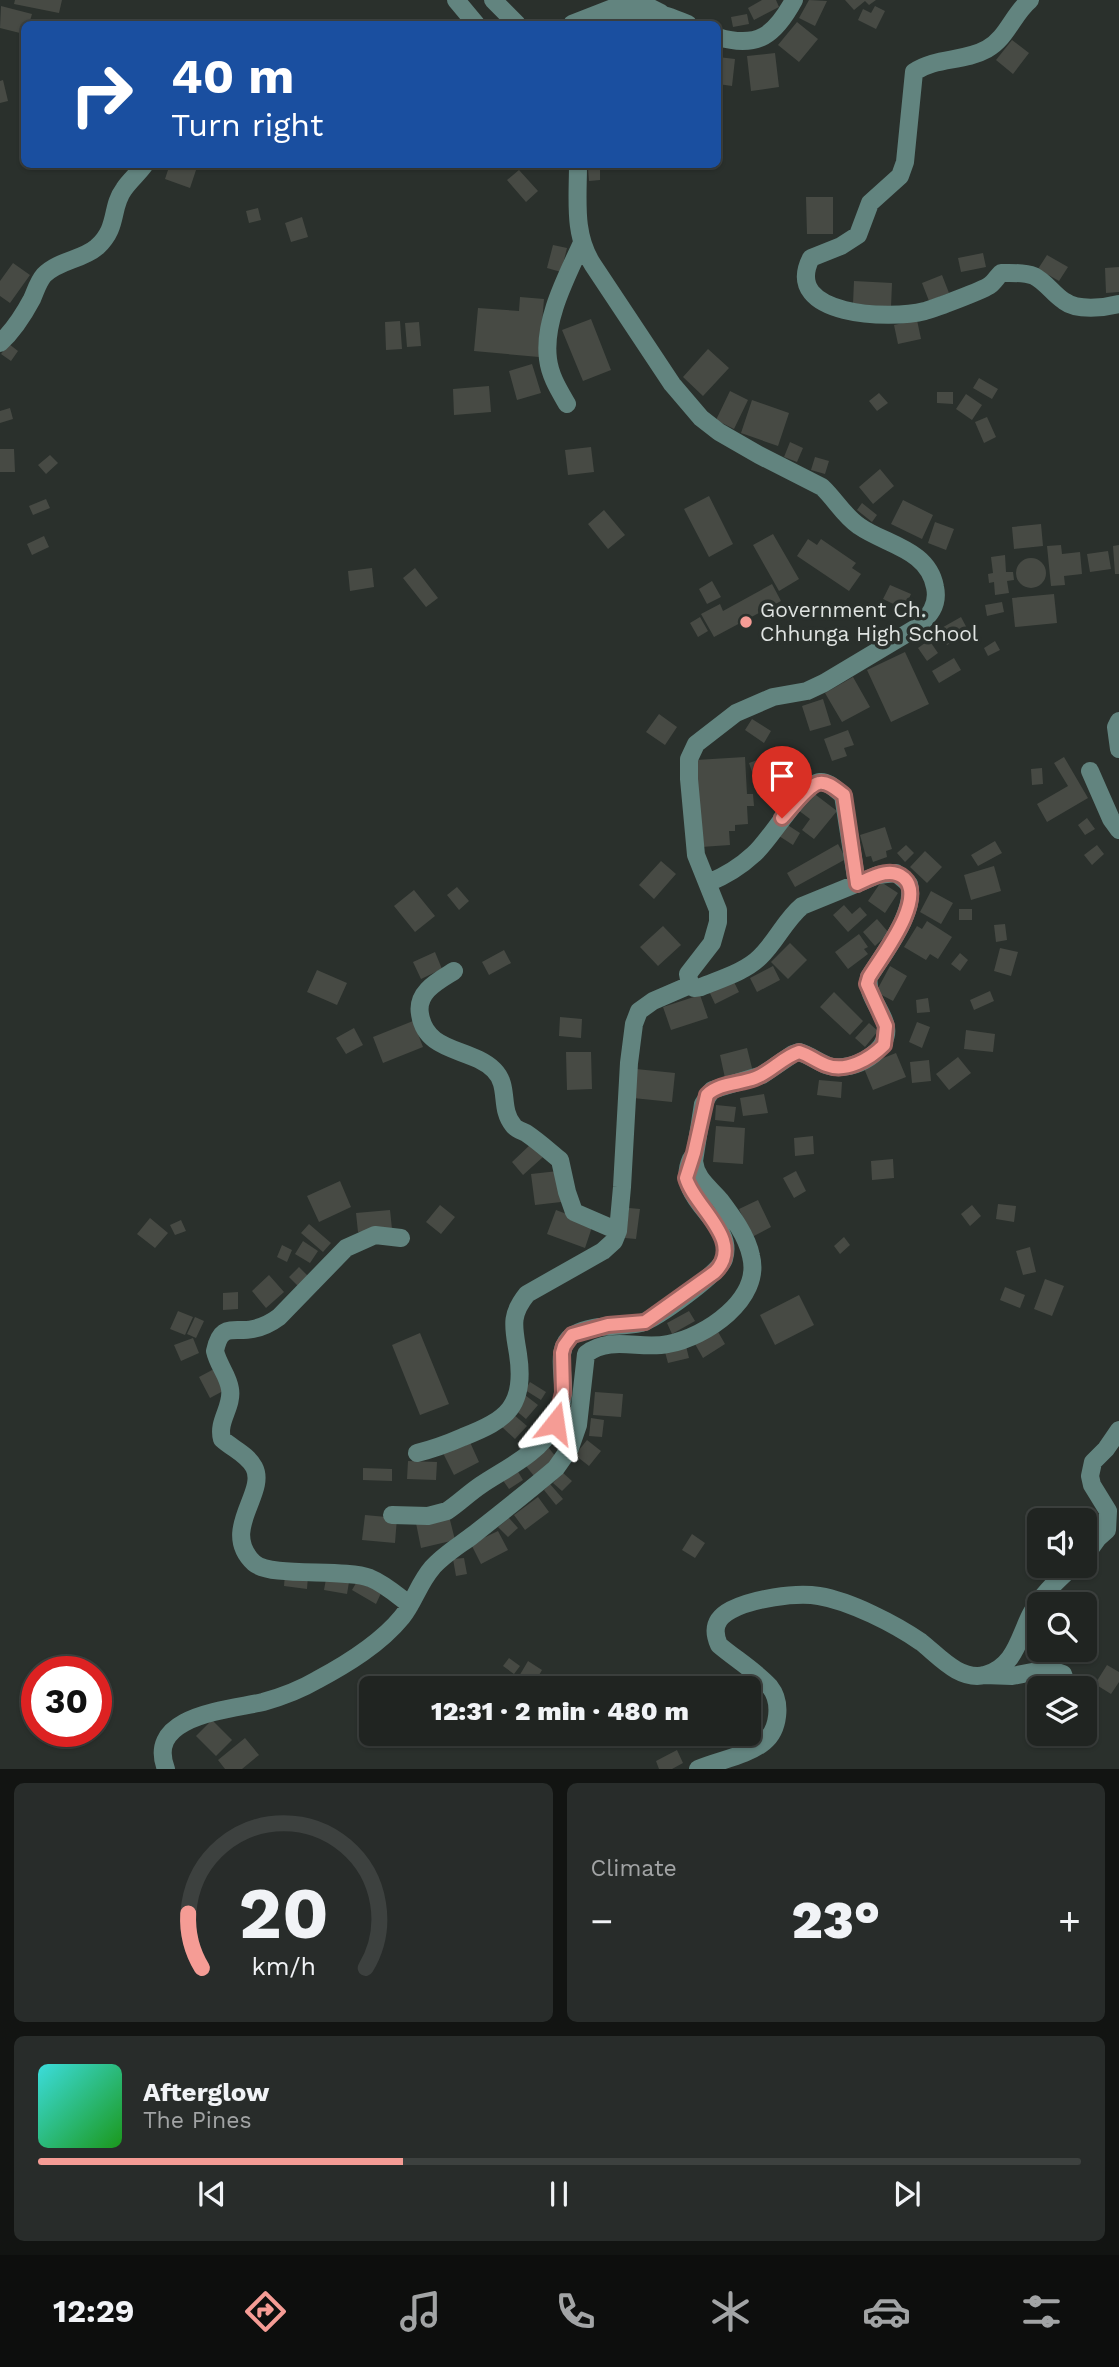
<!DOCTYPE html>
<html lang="en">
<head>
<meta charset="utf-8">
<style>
  :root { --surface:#202421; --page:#282c2a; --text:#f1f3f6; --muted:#a2a4a5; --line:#3d413f; --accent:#f59c95 }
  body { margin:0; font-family:"Work Sans",sans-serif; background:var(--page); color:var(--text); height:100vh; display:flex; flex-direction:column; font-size:26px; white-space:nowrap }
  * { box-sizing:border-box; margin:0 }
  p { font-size:23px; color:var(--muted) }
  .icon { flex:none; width:38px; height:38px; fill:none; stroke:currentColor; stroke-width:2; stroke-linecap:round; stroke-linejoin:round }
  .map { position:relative; height:1769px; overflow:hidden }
  .side { display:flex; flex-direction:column; gap:14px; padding:14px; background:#121412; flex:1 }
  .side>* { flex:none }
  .hud { position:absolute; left:21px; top:21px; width:700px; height:147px; border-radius:10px; box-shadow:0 2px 5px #0004,0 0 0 2px var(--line); background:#1a4fa0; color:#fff; overflow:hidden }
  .tools { position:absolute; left:1027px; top:1508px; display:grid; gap:14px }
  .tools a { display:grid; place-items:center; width:70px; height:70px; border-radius:10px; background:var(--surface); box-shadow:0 2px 5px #0004,0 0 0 2px var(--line); font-size:35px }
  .speed { position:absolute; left:21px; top:1656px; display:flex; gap:14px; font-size:35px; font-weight:700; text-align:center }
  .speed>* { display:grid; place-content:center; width:91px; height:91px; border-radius:50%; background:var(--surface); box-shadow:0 2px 5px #0004,0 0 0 2px var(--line); line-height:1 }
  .speed .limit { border:10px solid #d22; background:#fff; color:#111 }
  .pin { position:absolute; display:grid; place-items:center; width:60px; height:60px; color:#fff; margin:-72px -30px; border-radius:50% 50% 50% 0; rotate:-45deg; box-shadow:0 0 7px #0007 }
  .pin .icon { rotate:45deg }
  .me { position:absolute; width:77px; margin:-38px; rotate:15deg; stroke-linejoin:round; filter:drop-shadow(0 0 5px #0008) }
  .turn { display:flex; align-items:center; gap:24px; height:147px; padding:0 35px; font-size:32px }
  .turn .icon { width:91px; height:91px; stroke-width:2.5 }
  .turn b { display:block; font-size:49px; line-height:60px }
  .big { font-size:52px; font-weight:800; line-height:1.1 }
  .side .card { flex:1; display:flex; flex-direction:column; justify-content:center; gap:10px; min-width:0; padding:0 24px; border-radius:10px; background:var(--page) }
  .side .dial { align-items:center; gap:0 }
  .dial svg { height:182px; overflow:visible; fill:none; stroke:var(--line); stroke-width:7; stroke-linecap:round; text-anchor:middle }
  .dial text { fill:var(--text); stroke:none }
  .song { display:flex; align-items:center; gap:21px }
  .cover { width:84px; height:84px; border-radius:10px; background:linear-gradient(135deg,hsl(180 70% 55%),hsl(120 70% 35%)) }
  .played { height:7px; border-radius:4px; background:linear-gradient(90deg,var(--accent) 35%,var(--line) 35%) }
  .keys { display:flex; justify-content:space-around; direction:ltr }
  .heat { display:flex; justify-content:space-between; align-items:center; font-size:38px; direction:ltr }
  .side .tiles { flex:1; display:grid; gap:14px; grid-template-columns:1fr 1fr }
  .card:last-child { grid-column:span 2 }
  .trip { position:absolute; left:359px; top:1676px; width:402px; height:70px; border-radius:10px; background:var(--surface); box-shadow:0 2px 5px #0004,0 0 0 2px var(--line); font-weight:800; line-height:70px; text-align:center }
  .menu { display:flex; height:112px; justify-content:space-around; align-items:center; background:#0d0e0d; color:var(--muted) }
  .menu .icon { width:49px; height:49px }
  .menu .selected { color:var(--accent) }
  .menu b { font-size:32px; color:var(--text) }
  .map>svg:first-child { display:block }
  .building { fill:#474a44 }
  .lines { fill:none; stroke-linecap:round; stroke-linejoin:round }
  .minor { stroke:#62847f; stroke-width:18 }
  .route-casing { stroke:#9f6561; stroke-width:18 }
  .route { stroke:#f59c95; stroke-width:12 }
  .poi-dot { fill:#f59c95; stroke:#2a302c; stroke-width:2.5 }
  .labels { text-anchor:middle; stroke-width:7; stroke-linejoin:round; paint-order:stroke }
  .poi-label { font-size:21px; fill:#dfe3e1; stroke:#2a302c; text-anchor:start }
</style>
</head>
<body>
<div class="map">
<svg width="1119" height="1769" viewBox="0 0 1119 1769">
  <rect width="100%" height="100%" fill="#2a302c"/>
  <!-- building -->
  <path class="building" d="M15 0H62L59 13 14 4Z
    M762 0H776L779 7 754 20 748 8Z
    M809 0 827 1 815 26 799 18Z
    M845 0H876L869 5 865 1 854 10Z
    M1 6 32 14 29 24H24V34L0 28Z
    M875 6 885 11 876 29 858 20 863 9 871 13Z
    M747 14 749 24 733 27 731 17Z
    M797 22 818 39 799 62 778 45Z
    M1012 40 1029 53 1013 74 996 60Z
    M775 53 779 87 751 91 747 56Z
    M718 57 735 59 732 86 718 84Z
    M3 80 8 101 0 103V81Z
    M170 164H198L190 188 165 179Z
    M600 167V180L589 181 588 168Z
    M519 170 538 191 526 202 507 180Z
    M806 197H833V234H807Z
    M258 208 261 220 249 223 246 211Z
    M302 217 308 237 291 242 285 223Z
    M553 245 567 248 561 272 547 268Z
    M983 253 986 267 961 272 958 258Z
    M1047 255 1068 267 1059 281 1038 269Z
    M13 263 30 275 10 303 0 296V281Z
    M1119 267V292L1106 293 1105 268Z
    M942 275 949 293 929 301 922 283Z
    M854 281 892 283 891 307 853 304Z
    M520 297 544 299 539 357 474 351 478 308 519 311Z
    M591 319 611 370 583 381 562 330Z
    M917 320 921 339 898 344 894 325Z
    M400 321 402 349 386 350 385 322Z
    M419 322 421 346 407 347 405 323Z
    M9 344 18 351 11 361 1 354Z
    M708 349 729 368 703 396 683 377Z
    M532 364 541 393 517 400 509 371Z
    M979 378 998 389 992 399 973 388Z
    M489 386 491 412 454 415 453 389Z
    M730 391 748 400 734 429 716 420Z
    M937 392H953V404L937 403Z
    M879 393 888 403 877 411 869 401Z
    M966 394 982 405 972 420 956 409Z
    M752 400 789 413 778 446 741 433Z
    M10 408 13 419 0 423V411Z
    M987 417 996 437 984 443 975 422Z
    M790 442 803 448 797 462 784 457Z
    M591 447 594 472 568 475 565 450Z
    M0 449H14L15 472H0Z
    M50 455 58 463 46 474 38 465Z
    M815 457 829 461 825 474 811 470Z
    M880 469 894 486 873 504 859 487Z
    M709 496 733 544 709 557 684 509Z
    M46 499 50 508 33 515 29 506Z
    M903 500 933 515 922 539 891 524Z
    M862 503 877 515 872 522 857 510Z
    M604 510 625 535 608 549 588 524Z
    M935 522 954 529 946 550 928 543Z
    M1041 524 1043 546 1014 549 1012 527Z
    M773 534 799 579 779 591 753 545Z
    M44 536 49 547 32 555 27 544Z
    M808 539 817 545 821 539 856 563 852 568 861 574 849 591 797 556Z
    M1061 545 1062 554 1080 552 1082 574 1064 576 1065 585 1051 586 1047 546Z
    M1119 545V574H1115L1113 546Z
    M1108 551 1111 569 1090 572 1087 554Z
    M1005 555 1006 572H1013L1014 580 1007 581 1009 593 995 595 994 582 989 583 988 574 993 573 991 557Z
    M1016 573a15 15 0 1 1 30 0a15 15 0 1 1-30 0Z
    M372 568 374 587 350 591 348 571Z
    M415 568 438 598 426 607 403 578Z
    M712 581 721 597 707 604 699 589Z
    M772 584 781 601 714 637 701 614 720 604 723 611Z
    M890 585 911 594 904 609 883 599Z
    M1054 594 1057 623 1015 627 1012 598Z
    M1002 602 1004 612 987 616 985 605Z
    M700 617 708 631 698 637 690 623Z
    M961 617 969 632 947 645 938 630Z
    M929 640 938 653 927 661 918 648Z
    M995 641 1000 650 988 656 984 648Z
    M905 652 929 704 891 722 867 670Z
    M954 658 961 670 939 683 932 671Z
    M853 677 870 707 842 722 825 693Z
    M823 699 831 725 810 731 802 706Z
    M659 714 677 727 665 745 646 732Z
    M752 719 771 731 764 743 745 730Z
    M848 730 854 745 844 748 847 756 832 761 824 739Z
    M787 750 799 785 761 798 749 763Z
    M745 757 747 794H753L754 806H747L748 824 735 825V831H729L730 845 701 847 696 760Z
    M1064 757 1088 798 1047 822 1037 804 1068 786 1054 763Z
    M1042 768 1043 784 1032 785 1031 769Z
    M812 792 837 811 814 839 802 830 810 819 798 810Z
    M1087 818 1095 829 1085 835 1078 825Z
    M786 824 800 833 793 845 779 836Z
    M885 827 892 849 886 851 887 857 873 862 871 856 866 857 860 835Z
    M995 841 1002 853 978 866 971 855Z
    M838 844 846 859 795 887 787 873Z
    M906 845 914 853 905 862 897 853Z
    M1097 845 1104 854 1092 865 1084 855Z
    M925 851 942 867 927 883 910 867Z
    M661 861 676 874 654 899 639 885Z
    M994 866 1001 891 971 900 964 875Z
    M881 882 898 893 885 913 868 901Z
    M457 887 469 901 459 910 447 895Z
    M414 890 435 916 415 932 394 906Z
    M931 891 953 903 941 924 920 912Z
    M844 905 852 914 860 907 867 915 848 932 833 915Z
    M959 909H972V920H959Z
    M877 919 889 933 875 946 863 932Z
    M927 921 952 937 938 959 930 954 926 960 904 947 917 926 922 929Z
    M1005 924 1007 940 996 942 994 925Z
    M663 926 681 945 658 966 640 947Z
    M859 934 868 947 864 949 868 954 848 969 835 952Z
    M790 943 807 960 788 979 771 962Z
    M1000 948 1018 952 1011 976 994 971Z
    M504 950 511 963 489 975 482 962Z
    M435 952 442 969 421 979 413 962Z
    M960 953 968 960 960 971 951 964Z
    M773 966 780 980 757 992 750 978Z
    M890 966 907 976 893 1001 876 992Z
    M317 970 347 983 337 1005 307 992Z
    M732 978 739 992 715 1004 708 989Z
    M990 991 994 1001 974 1010 970 1000Z
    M834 992 863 1021 850 1035 820 1007Z
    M700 995 708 1018 671 1030 663 1007Z
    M928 998 930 1012 917 1013 916 1000Z
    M560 1017 582 1019 581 1038 559 1036Z
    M413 1021 423 1047 383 1063 373 1037Z
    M917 1022 930 1027 922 1048 909 1042Z
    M869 1023 878 1031 865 1047 855 1038Z
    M354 1028 363 1045 346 1054 336 1038Z
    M966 1030 995 1034 993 1052 964 1049Z
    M747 1048 753 1072 725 1078 720 1055Z
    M566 1052H591L592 1089 567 1090Z
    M896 1053 906 1077 873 1090 863 1066Z
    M958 1057 971 1073 949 1090 936 1074Z
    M929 1060 931 1081 912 1083 910 1062Z
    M636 1069 675 1073 672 1102 633 1098Z
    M819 1080 842 1082 841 1098 817 1095Z
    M764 1094 768 1113 743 1116 740 1098Z
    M716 1105 736 1107 734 1122 715 1120Z
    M716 1126 745 1128 743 1164 713 1162Z
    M813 1136 814 1154 795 1156 794 1138Z
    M531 1144 543 1157 523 1175 512 1162Z
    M893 1159 894 1178 872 1180 871 1161Z
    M558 1171 561 1202 535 1205 531 1174Z
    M796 1171 806 1191 794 1198 783 1178Z
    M340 1181 351 1207 319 1222 307 1196Z
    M758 1200 771 1227 752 1237 739 1209Z
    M998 1204 1016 1206 1014 1222 996 1219Z
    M440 1205 455 1217 441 1234 426 1222Z
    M972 1205 981 1216 970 1226 961 1214Z
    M629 1208 640 1209 636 1239 625 1238Z
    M390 1210 392 1229 358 1232 356 1213Z
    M556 1210 593 1224 585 1248 547 1234Z
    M150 1218 168 1233 155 1248 137 1234Z
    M181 1220 186 1231 175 1235 170 1225Z
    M309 1224 331 1243 323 1252 301 1233Z
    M844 1237 850 1245 840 1254 834 1246Z
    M303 1241 318 1251 310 1263 295 1254Z
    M282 1245 292 1250 287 1262 277 1257Z
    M1030 1247 1036 1272 1023 1275 1016 1251Z
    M299 1267 311 1279 301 1289 289 1277Z
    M269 1275 284 1292 266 1308 252 1291Z
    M1045 1279 1064 1286 1052 1316 1034 1309Z
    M1005 1287 1025 1295 1020 1308 1000 1300Z
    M238 1292V1309L223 1310V1293Z
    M799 1295 814 1325 775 1345 760 1315Z
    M178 1311 193 1317 185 1335 170 1329Z
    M689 1311 695 1321 672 1334 667 1323Z
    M195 1317 204 1321 196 1338 187 1334Z
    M717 1330 725 1344 703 1358 695 1344Z
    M420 1333 449 1404 420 1415 392 1345Z
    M193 1338 199 1353 181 1361 174 1345Z
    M686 1346 689 1358 668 1363 665 1352Z
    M214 1369 225 1390 210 1398 199 1377Z
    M530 1382 546 1392 541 1400 525 1390Z
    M595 1392 623 1394 621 1417 593 1415Z
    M525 1395 538 1405 526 1419 514 1409Z
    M513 1414 527 1426 515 1439 502 1427Z
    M591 1418 604 1420 602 1437 589 1436Z
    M469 1440 479 1462 454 1475 443 1453Z
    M587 1440 601 1451 589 1466 575 1455Z
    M548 1447 556 1457 534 1476 526 1466Z
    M408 1461 437 1462 436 1480 407 1479Z
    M363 1468 392 1469V1481L363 1480Z
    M517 1470 523 1480 509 1489 502 1479Z
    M562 1472 572 1481 562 1491 553 1483Z
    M550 1484 563 1499 556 1505 544 1490Z
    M538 1497 549 1512 525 1530 514 1515Z
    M365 1515 397 1518 395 1543 362 1540Z
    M449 1516 455 1540 421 1548 416 1523Z
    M509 1518 518 1528 508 1537 498 1527Z
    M498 1531 508 1550 481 1564 471 1544Z
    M692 1534 705 1543 695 1558 682 1550Z
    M464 1558 467 1574 456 1576 453 1559Z
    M285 1574 308 1576 307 1589 284 1586Z
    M359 1578 382 1591 376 1604 352 1590Z
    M326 1579 349 1582 347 1594 324 1590Z
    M509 1658 520 1666 514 1674 503 1666Z
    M528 1661 542 1670 532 1687 518 1678Z
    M1107 1665 1119 1672V1682L1111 1694 1095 1684Z
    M1093 1699 1097 1709 1085 1715V1702Z
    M212 1720 232 1740 216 1756 196 1736Z
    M245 1738 259 1755 242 1769H225L218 1760Z
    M677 1750 683 1763 672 1769H659L656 1761Z"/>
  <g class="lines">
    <!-- minor -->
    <path class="minor" d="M456 0 476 24
      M493 0 517 24
      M1030 0C1013 14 1007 38 987 49 964 62 936 57 914 72L905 162 900 176 870 203 858 235 841 246 811 258C781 317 892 320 925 311 935 308 984 290 990 285 994 282 997 277 1001 273 1011 273 1024 272 1034 276 1046 282 1053 294 1064 301 1077 311 1104 308 1119 304
      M572 24 628 2 643 4 661 13
      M615 24C649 9 654 10 688 24
      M718 37C758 49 775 35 794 0
      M0 343C13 331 24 314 32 299 36 290 38 282 44 275 59 260 82 260 97 247 119 227 110 208 124 189 130 180 139 173 145 164
      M567 404C559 390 550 376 548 359 543 321 566 278 581 245
      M1119 721 1116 727 1119 749
      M1090 771 1111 819 1119 830
      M708 883C725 876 740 867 754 854 770 841 802 784 820 782 829 781 837 791 843 795L857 884
      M454 971C438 981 416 992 420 1014 426 1054 471 1047 494 1070 510 1086 499 1108 513 1125 515 1129 522 1131 526 1133 538 1141 549 1151 560 1160L567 1192 574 1212 618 1231
      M401 1238 375 1235 346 1248 279 1317C271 1323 263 1327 253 1329 233 1333 221 1322 215 1351 218 1365 228 1375 230 1389 233 1407 217 1421 222 1439 233 1449 247 1454 254 1467 268 1493 219 1530 254 1563 271 1578 343 1568 370 1578 385 1584 398 1596 410 1605
      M417 1453C433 1449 447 1444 463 1437 507 1420 526 1406 518 1354 514 1328 509 1316 527 1294L603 1251 614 1241 618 1231 622 1187 629 1063 634 1024 639 1011 653 1001 690 985
      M392 1515 428 1516 447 1511C459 1503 469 1493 481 1485 506 1468 539 1454 554 1425 558 1416 562 1405 563 1395 565 1377 554 1347 573 1335 594 1323 619 1328 641 1323 656 1319 720 1273 724 1259 736 1220 672 1202 691 1159
      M1085 1556 1098 1538 1107 1530 1108 1511 1092 1485 1090 1476 1093 1462 1106 1449 1119 1430
      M984 1675 1012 1676 1048 1669 1063 1674 1066 1683 1077 1689
      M166 1769C145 1715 229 1710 263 1702 281 1697 300 1690 317 1680 347 1664 380 1644 402 1617 414 1602 419 1583 432 1568 443 1555 460 1545 473 1535 501 1513 529 1491 556 1468L570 1448 578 1425 586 1354C611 1335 640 1350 668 1344 706 1337 762 1299 751 1256 747 1236 732 1216 720 1200 709 1187 696 1179 694 1161L703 1104 712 1090 762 1075 793 1054 799 1052C810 1055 819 1063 829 1066 853 1073 894 1050 885 1023 880 1007 866 994 869 977 883 954 917 912 909 884L896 873 878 875 802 906C785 920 776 942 760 957 745 972 720 979 701 987L694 988 690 985 688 974 712 943 718 922V910L696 855 689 779V759L696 744 736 713 773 697 807 691 824 683 916 628C929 616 939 606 935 587 928 549 886 545 859 526 844 516 835 499 822 487L759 455 719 432 701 418 672 384 593 265C573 235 578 200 578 164
      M698 1769C719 1760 747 1756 764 1742 779 1730 782 1702 770 1687 757 1672 734 1658 719 1645 712 1629 716 1618 731 1610 752 1599 795 1592 819 1596 850 1601 895 1624 921 1642 939 1656 959 1681 985 1675 1015 1667 1019 1637 1031 1614 1041 1595 1058 1580 1073 1566"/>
  </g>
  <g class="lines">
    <defs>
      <path id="route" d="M555 1423 563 1393 562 1353 564 1346 572 1335 608 1325 645 1322 715 1272C746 1241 694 1207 686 1178L694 1153 707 1095C719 1083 739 1084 755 1078 771 1072 783 1057 799 1052 809 1055 816 1061 826 1065 846 1073 870 1059 884 1045L886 1026 867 984 869 977C881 957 927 899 904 878 890 866 871 878 857 884L844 795C837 790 828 781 819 783 808 785 790 810 782 818"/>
    </defs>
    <!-- route casing -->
    <use href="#route" class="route-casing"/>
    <!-- route -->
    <use href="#route" class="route"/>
  </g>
  <!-- markers -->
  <circle class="poi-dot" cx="746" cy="622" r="7"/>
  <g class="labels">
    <!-- poi labels -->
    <g class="poi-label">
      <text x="760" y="617">Government Ch.<tspan x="760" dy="24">Chhunga High School</tspan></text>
    </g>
  </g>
</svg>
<div class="tools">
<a><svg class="icon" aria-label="sound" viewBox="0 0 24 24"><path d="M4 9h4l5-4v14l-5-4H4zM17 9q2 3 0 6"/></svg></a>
<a><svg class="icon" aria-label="search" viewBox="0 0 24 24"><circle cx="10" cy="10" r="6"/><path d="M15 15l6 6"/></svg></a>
<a><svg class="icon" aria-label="layers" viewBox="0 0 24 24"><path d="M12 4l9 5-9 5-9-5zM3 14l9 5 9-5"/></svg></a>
</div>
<div class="speed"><div class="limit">30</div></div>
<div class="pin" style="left:782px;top:818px;background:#d93025"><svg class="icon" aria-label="arrive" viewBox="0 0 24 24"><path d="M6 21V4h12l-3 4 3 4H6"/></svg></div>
<svg class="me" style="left:555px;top:1423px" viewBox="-20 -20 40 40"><path d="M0-17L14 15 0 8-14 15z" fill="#f59c95" stroke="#fff" stroke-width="4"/></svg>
<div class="trip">12:31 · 2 min · 480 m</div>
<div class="hud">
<div class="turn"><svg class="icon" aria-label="right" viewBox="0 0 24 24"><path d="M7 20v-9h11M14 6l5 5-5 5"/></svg><div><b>40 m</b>Turn right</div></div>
</div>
</div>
<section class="side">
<div class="tiles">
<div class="card dial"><svg viewBox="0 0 100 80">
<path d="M14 69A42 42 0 1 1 86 69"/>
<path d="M14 69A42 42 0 0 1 8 45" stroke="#f59c95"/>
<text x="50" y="56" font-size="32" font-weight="700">20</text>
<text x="50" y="72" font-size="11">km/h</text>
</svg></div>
<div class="card"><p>Climate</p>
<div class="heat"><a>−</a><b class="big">23°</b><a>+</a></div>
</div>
<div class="card">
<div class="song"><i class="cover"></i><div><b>Afterglow</b><p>The Pines</p></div></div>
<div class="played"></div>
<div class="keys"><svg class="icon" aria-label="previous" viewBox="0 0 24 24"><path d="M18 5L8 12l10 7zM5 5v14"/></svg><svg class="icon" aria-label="pause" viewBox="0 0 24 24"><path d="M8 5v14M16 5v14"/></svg><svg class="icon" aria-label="next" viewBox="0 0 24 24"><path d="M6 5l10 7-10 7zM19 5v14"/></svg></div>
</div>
</div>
</section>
<nav class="menu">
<b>12:29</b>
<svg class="icon selected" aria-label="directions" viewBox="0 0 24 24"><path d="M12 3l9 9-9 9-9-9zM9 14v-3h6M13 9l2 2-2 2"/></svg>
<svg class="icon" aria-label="music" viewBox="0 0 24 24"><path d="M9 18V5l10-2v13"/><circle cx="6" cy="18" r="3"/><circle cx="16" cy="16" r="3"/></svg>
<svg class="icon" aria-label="phone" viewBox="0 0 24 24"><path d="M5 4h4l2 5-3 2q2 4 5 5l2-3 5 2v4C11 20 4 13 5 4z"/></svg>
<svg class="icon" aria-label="climate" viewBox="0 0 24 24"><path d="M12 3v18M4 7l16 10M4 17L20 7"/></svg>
<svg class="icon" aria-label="car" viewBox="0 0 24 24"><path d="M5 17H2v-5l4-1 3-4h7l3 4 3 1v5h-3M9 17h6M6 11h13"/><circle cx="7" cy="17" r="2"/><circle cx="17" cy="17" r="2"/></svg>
<svg class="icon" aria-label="filters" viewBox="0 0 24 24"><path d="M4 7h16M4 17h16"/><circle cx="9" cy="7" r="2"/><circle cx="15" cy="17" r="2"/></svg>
</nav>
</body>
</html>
